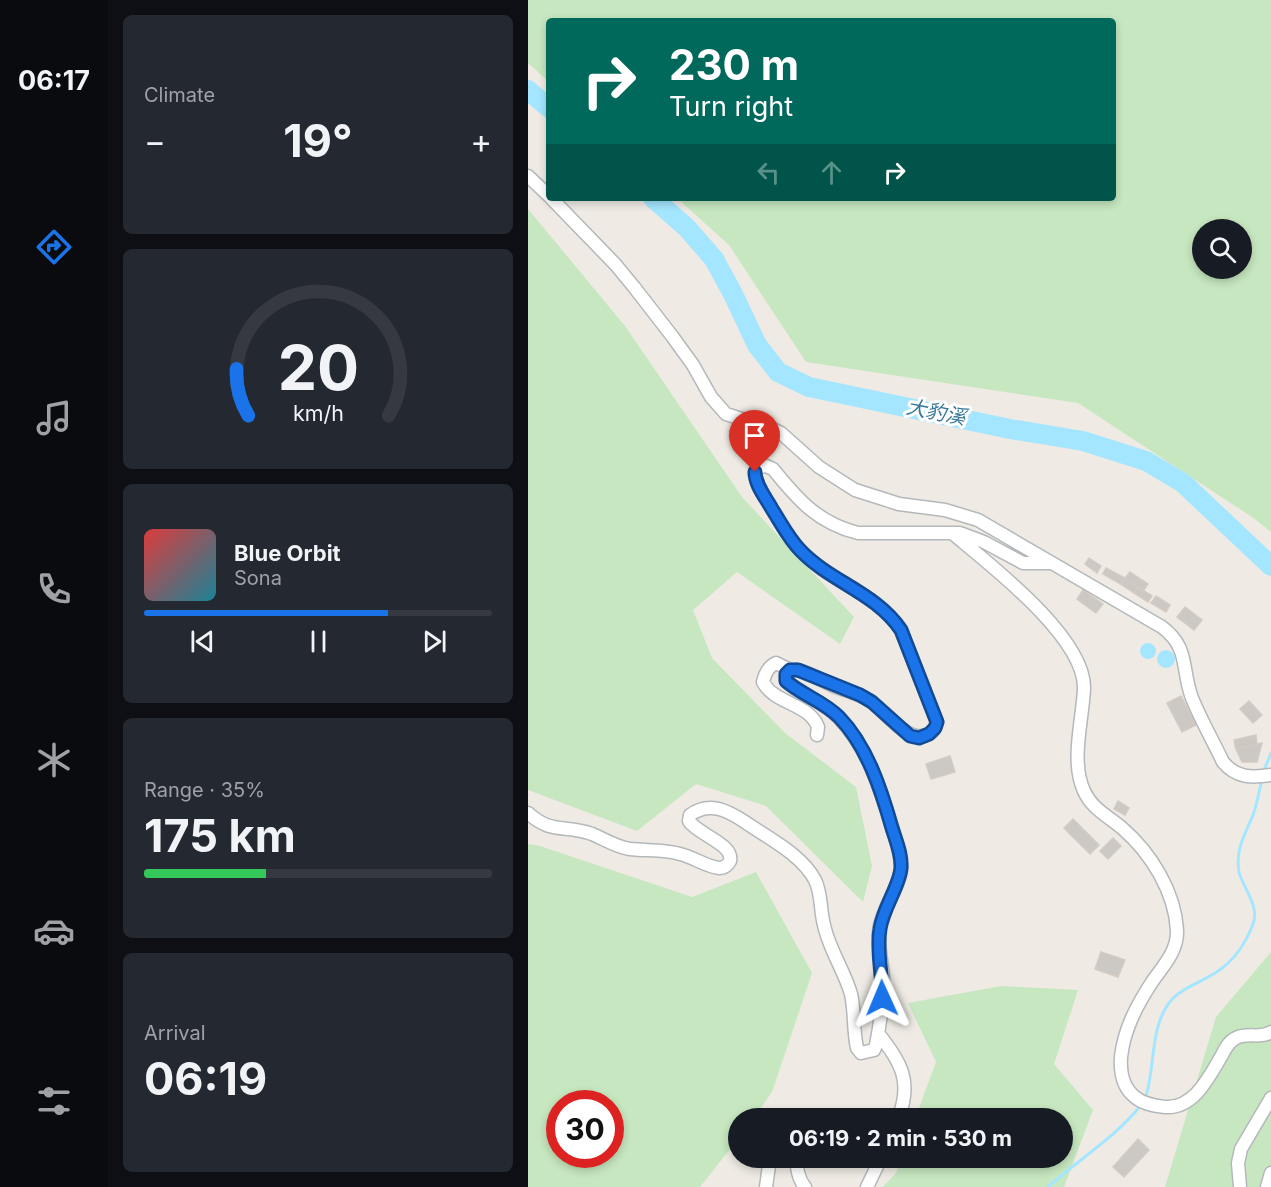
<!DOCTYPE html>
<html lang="en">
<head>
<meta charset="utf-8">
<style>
  :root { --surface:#171b24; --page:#242831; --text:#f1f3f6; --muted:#9ea1a6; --line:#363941; --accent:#1a73e8 }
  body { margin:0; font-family:Inter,"Noto Sans TC",sans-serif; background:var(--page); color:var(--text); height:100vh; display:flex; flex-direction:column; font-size:22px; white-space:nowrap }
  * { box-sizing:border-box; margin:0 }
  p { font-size:20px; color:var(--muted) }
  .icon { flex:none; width:33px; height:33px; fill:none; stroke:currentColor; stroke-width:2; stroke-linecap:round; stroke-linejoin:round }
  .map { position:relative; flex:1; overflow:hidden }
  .side { display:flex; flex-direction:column; gap:15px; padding:15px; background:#0d0f14; width:420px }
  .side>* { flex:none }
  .banner { position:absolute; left:18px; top:18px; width:570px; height:183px; border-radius:6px; box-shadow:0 3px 9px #0003; background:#00695c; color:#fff; overflow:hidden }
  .tools { position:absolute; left:664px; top:219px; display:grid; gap:12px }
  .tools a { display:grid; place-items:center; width:60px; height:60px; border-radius:50%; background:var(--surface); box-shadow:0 3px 9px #0003; font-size:30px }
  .speed { position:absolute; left:18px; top:1090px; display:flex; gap:12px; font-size:30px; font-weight:700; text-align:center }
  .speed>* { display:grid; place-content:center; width:78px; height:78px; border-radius:50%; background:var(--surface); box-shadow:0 3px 9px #0003; line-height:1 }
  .speed .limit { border:9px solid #d22; background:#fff; color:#111 }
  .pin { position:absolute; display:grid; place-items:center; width:51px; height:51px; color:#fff; margin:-62px -26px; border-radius:50% 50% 50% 0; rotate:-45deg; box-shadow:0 0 6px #0007 }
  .pin .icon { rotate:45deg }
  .me { position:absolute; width:66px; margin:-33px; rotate:359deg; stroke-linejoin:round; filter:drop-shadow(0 0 4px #0008) }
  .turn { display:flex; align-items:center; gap:21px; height:126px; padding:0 24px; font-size:27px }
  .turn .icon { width:78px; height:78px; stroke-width:2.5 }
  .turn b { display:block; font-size:42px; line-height:51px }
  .lanes { display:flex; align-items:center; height:57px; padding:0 24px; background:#0003; justify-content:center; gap:30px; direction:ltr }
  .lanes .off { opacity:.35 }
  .big { font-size:45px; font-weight:700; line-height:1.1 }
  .side .widget { flex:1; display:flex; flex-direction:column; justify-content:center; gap:9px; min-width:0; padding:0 21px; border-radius:9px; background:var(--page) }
  .side .dial { align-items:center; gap:0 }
  .dial svg { height:156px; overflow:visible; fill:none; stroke:var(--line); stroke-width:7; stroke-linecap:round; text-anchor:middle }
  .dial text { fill:var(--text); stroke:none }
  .song { display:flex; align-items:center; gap:18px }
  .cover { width:72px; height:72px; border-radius:9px; background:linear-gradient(135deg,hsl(0 70% 55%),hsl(190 70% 35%)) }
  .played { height:6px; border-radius:3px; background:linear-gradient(90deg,var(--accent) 70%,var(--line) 70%) }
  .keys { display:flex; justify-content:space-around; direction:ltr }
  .heat { display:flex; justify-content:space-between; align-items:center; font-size:33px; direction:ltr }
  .charge { height:9px; border-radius:4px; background:linear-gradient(90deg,#34c759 35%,var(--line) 0) }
  .trip { position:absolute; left:200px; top:1108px; width:345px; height:60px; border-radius:30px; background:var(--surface); box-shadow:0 3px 9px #0003; font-weight:700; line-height:60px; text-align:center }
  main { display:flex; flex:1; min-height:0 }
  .dock { display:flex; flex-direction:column; width:108px; justify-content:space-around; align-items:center; background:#090b0e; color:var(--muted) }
  .dock .icon { width:42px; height:42px }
  .dock .on { color:var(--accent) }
  .dock b { font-size:27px; color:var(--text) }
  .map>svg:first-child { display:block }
  .green { fill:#c6e7bf; fill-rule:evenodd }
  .water { fill:#a4e6ff }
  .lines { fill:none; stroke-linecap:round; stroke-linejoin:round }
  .stream { stroke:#a4e6ff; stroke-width:3 }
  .river { stroke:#a4e6ff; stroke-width:20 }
  .building { fill:#ccc8c3; stroke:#d4cbc2; stroke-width:1.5 }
  .minor-casing { stroke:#b4b8bb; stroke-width:15 }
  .minor { stroke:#fff; stroke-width:12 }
  .route-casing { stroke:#114b97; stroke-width:15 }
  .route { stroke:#1a73e8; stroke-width:10 }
  .labels { text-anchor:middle; stroke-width:6; stroke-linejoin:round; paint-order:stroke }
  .water-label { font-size:20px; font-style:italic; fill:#35779a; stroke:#fff }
</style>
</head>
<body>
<main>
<nav class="dock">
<b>06:17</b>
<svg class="icon on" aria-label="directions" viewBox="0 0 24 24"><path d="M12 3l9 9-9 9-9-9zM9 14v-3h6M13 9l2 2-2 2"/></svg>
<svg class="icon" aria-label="music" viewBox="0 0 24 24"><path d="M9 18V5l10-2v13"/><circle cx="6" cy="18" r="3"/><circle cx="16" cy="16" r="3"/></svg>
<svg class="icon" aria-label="phone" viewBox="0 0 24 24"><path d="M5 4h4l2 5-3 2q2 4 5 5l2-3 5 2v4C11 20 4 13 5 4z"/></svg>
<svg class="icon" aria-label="climate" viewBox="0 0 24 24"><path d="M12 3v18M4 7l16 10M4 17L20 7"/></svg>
<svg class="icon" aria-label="car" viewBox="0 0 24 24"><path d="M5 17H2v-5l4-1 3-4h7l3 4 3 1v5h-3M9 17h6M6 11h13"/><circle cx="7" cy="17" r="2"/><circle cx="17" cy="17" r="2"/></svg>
<svg class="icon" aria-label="filters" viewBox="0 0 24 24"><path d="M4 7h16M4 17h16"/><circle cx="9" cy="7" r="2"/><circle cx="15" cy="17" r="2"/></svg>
</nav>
<section class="side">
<div class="widget"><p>Climate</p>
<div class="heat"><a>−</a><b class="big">19°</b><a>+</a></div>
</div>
<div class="widget dial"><svg viewBox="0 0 100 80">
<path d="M14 69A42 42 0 1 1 86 69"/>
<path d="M14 69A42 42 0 0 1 8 45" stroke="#1a73e8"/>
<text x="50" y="56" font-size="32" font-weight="700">20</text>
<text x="50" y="72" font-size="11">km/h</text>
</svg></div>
<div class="widget">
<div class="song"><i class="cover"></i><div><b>Blue Orbit</b><p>Sona</p></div></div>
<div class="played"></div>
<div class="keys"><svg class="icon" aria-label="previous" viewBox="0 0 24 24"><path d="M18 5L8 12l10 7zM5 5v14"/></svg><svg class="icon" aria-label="pause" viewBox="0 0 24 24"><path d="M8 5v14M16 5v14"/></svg><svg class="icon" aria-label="next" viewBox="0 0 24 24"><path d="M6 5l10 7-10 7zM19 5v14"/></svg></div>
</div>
<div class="widget"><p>Range · 35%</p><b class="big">175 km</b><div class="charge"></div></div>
<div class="widget"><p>Arrival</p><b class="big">06:19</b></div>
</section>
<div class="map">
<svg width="743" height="1187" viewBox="0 0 743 1187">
  <rect width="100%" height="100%" fill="#efebe4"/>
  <!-- green -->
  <path class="green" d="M0 0H743V532L727 519 550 403 278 362 201 245 149 198H585V21H21V82L0 63ZM675 230H714V268H675Z
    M0 209 97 326 214 497 326 617 312 644 209 572 165 610 184 658 257 733 328 787 344 866 335 902 238 806 168 784 109 831 0 790Z
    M0 844 12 846 164 897 228 872 284 973 244 1092 225 1119H210V1139L172 1187H0ZM32 1104H82V1155H32Z
    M743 952V1187H637L688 1017Z
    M473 986 550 990 526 1064 565 1110 536 1187H355L368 1173 373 1158H534V1119H387L408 1062 380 1003Z"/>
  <!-- water -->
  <path class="water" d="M612 651a8 8 0 1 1 16 0a8 8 0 1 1-16 0Z
    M629 659a9 9 0 1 1 18 0a9 9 0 1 1-18 0Z"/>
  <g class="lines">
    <!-- stream -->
    <path class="stream" d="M735 773 743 753
      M617 1099C628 1068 621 1030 641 1003 652 988 672 983 687 973 705 962 718 943 725 924 732 906 715 888 711 872 707 850 717 834 725 815 729 804 731 791 734 779
      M520 1187C551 1159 588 1137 613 1105"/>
    <!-- river -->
    <path class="river" d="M0 90 21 108
      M125 198 159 228 186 259 205 294 229 345 250 372 281 387 482 429 555 441 618 461 655 483 743 566"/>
  </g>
  <!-- building -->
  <path class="building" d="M561 558 573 566 569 573 557 564Z
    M578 568 597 578 594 585 575 574Z
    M602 572 620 584 615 591 597 578Z
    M597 578 610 587 606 593 594 585Z
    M610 587 624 596 620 602 606 593Z
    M555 590 575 604 568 613 549 599Z
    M628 596 642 605 638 612 623 603Z
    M657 607 674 620 666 630 649 617Z
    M653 696 668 725 654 732 639 703Z
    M721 701 734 715 725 723 712 709Z
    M728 735 729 744 708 749 706 740Z
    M734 743 729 762H714L708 749Z
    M422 756 427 772 403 779 398 764Z
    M590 801 601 808 597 815 586 809Z
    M545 819 571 845 562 854 536 828Z
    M585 838 593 846 580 859 572 851Z
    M573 952 597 960 590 977 567 969Z
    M610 1139 621 1150 596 1177 585 1167Z"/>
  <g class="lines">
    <defs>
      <path id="minor" d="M0 176 21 196
        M23 198 87 264 106 287 144 336 165 365 183 397 198 414 245 429 253 433 291 467 327 490 371 504 417 510 450 520 634 627C662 648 653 669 664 698 673 720 685 741 695 762 708 778 724 778 743 775
        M424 533C461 564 557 637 556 688 555 719 542 761 556 791 564 809 580 816 594 828 623 853 647 892 649 930 650 951 635 966 624 982 609 1005 596 1029 593 1057 592 1072 594 1087 607 1097 615 1104 627 1106 637 1107 666 1109 681 1077 694 1055 697 1049 701 1041 708 1038 719 1032 732 1039 743 1032
        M262 670 248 663C240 667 237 673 235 682 246 704 281 703 290 727L289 735
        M0 813C24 835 37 824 64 834 76 839 88 847 102 849 119 851 136 849 152 854 165 857 179 867 191 868 196 868 200 865 202 861 206 844 169 834 161 821L162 815C181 801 199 810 217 822 240 838 273 854 287 880 294 894 292 911 296 925 301 949 316 970 323 994 327 1012 325 1030 329 1048L333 1053 346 1050 348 1045C352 1024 356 999 355 977 354 962 350 947 351 932 353 909 373 886 373 867 373 853 368 840 364 827 352 788 339 746 310 717 295 701 274 695 258 681V674C261 671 265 669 270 670 283 673 296 682 308 687 320 691 332 694 342 701 357 711 379 743 398 735 405 733 407 729 409 722L373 630C349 593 302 582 273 551 261 539 253 523 244 509 238 498 227 485 227 472L231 467 238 466 245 469C270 500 290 523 330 533H432L456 542 495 563H521
        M350 1033C373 1063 385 1081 370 1119
        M268 1158C269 1168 270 1179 277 1187
        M238 1187 242 1158
        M339 1187 353 1158
        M712 1187 710 1163 713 1149 743 1098
        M739 1187 743 1173"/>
    </defs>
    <!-- minor casing -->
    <use href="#minor" class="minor-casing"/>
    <!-- minor -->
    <use href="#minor" class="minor"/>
  </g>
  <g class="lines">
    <defs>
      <path id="route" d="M227 472C227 485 238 498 244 509 253 523 261 539 273 551 303 582 348 593 373 630L409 722 407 728 401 734 391 738 382 736 344 702 332 695 270 670H262L258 674V681C274 695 295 701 311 717 339 746 353 789 364 828 368 841 374 854 373 868 372 885 355 908 352 929 348 951 355 975 354 998"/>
    </defs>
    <!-- route casing -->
    <use href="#route" class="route-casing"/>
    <!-- route -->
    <use href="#route" class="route"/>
  </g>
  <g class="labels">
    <!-- water labels -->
    <g class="water-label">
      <text transform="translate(408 412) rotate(11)" y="7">大豹溪</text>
    </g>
  </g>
</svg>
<div class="tools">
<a><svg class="icon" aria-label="search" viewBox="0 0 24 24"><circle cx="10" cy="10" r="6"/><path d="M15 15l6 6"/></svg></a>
</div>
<div class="speed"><div class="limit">30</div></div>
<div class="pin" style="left:227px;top:472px;background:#d93025"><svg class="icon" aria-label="arrive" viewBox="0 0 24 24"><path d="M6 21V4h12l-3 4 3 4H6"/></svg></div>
<svg class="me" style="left:354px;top:998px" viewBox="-20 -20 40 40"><path d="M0-17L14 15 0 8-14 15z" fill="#1a73e8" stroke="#fff" stroke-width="4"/></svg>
<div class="trip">06:19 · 2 min · 530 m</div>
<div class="banner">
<div class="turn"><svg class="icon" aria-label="right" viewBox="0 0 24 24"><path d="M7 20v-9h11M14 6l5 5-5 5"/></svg><div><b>230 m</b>Turn right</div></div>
<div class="lanes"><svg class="icon off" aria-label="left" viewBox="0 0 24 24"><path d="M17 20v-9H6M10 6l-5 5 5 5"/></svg><svg class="icon off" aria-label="ahead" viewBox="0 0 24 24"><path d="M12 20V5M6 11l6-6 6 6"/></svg><svg class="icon" aria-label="right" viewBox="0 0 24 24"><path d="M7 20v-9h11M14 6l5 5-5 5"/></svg></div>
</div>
</div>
</main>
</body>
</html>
